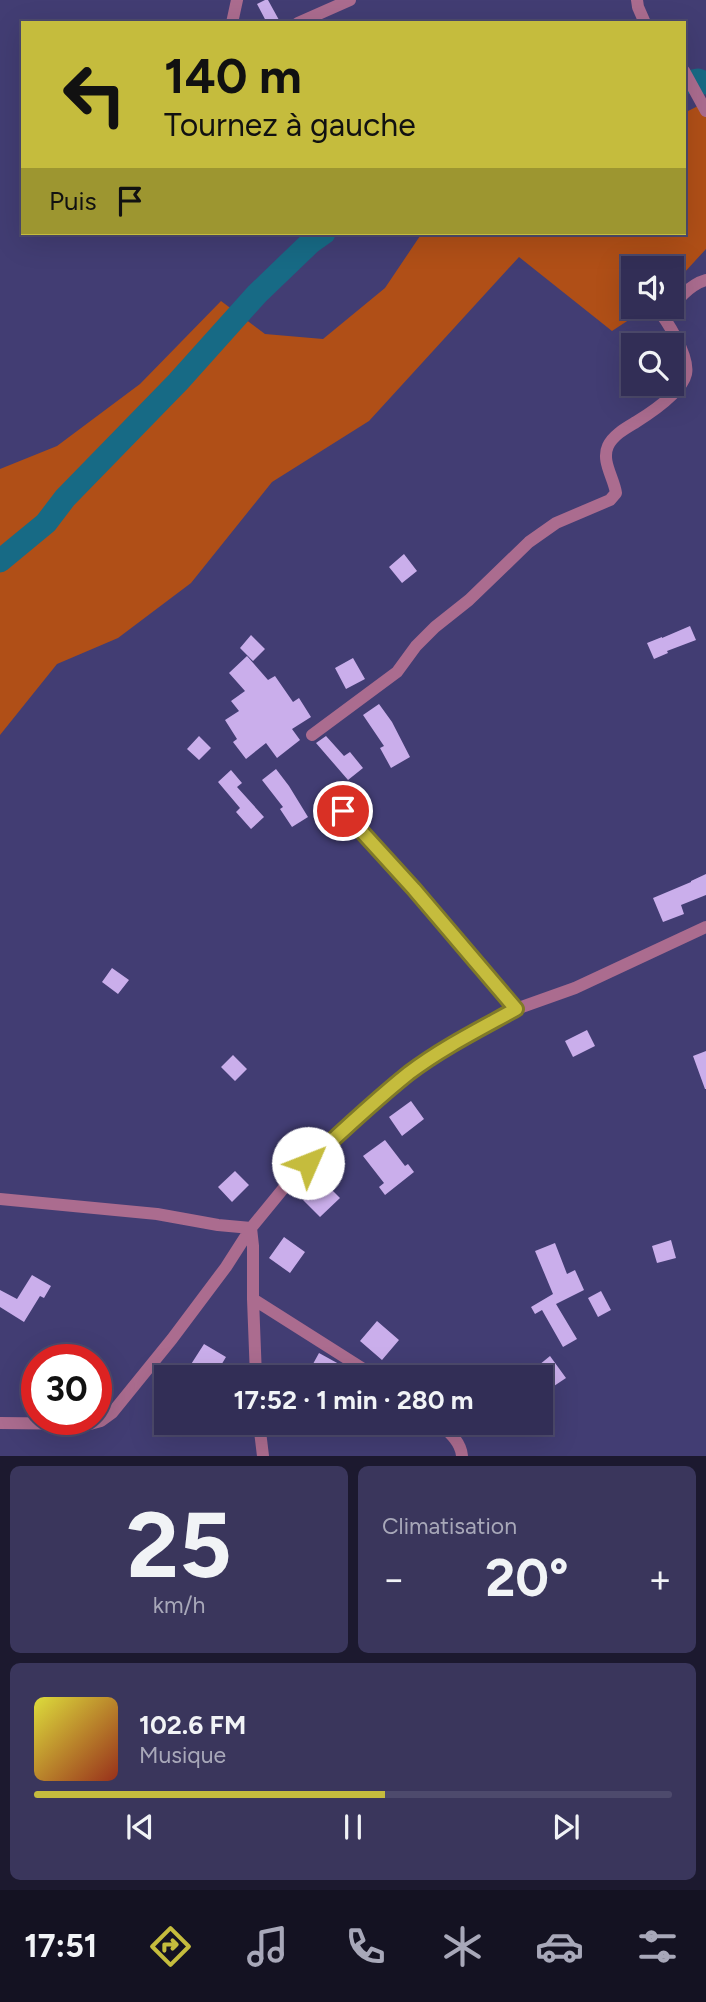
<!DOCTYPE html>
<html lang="fr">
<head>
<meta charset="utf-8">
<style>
  :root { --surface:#322e56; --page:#3a365c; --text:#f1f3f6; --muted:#a8a8b9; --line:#4d4a6c; --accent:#c5bc3d }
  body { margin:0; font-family:Figtree,sans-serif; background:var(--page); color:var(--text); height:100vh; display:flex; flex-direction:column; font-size:26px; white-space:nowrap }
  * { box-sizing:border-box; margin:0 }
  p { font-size:23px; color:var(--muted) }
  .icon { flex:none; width:38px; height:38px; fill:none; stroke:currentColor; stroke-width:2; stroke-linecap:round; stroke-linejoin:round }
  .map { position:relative; height:1456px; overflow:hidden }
  .sheet { display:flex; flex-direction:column; gap:10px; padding:10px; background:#1c192f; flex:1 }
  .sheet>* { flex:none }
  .banner { position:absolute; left:21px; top:21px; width:665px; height:214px; border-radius:0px; box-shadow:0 7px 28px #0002,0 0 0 2px var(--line); background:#c5bc3d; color:#111; overflow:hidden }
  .buttons { position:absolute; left:621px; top:256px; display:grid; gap:14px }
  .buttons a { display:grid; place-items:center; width:63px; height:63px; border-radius:0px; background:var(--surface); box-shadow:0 7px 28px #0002,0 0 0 2px var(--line); font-size:35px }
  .speed { position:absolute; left:21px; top:1344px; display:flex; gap:14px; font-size:35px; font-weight:700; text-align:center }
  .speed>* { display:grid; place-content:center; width:91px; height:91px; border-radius:50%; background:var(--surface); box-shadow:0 7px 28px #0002,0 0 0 2px var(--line); line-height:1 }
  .speed .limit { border:10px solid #d22; background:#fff; color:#111 }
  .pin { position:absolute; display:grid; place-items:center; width:60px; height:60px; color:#fff; margin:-30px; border:4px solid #fff; border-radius:50%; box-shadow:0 2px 7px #0007 }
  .me { position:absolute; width:77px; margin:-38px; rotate:46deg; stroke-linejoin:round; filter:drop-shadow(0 0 5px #0008) }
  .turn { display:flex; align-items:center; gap:24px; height:147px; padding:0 28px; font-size:32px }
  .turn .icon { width:91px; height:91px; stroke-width:2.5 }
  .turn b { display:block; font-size:49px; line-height:60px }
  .then { display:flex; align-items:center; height:66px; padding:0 28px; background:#0003; gap:14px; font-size:26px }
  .big { font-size:52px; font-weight:700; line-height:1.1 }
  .sheet .widget { flex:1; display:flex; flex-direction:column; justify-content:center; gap:10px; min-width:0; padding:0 24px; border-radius:10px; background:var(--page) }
  .sheet .dial { align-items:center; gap:0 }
  .dial b { font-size:91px; line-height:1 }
  .song { display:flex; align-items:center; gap:21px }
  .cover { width:84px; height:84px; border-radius:10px; background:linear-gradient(135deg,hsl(60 70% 55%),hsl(10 70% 35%)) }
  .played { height:7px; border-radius:4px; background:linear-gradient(90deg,var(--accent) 55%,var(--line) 55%) }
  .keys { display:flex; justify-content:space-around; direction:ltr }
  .heat { display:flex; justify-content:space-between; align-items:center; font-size:38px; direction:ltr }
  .sheet .tiles { flex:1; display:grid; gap:10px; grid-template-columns:1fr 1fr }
  .widget:last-child { grid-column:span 2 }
  .trip { position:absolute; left:154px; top:1365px; width:399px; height:70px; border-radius:0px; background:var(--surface); box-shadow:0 7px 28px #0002,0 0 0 2px var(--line); font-weight:700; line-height:70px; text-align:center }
  .dock { display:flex; height:112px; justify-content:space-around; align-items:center; background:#141222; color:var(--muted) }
  .dock .icon { width:49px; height:49px }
  .dock .active { color:var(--accent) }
  .dock b { font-size:32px; color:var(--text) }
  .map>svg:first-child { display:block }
  .forest { fill:#b04f17 }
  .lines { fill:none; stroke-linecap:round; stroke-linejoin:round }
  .river { stroke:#176a85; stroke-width:23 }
  .building { fill:#caaeeb }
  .minor { stroke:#ab6c8f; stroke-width:12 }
  .route-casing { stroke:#807a28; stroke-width:18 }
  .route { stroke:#c5bc3d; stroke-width:12 }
</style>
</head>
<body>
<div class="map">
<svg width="706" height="1456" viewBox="0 0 706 1456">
  <rect width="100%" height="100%" fill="#423d73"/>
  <!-- forest -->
  <path class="forest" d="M706 102V249L672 286V268H634V306H650L612 331 519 257 369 421 272 482 191 583 118 638 57 664 0 735V469L57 446 140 384 221 301 265 334 323 339 385 288 422 233H684V113Z"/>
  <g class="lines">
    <!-- river -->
    <path class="river" d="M684 83 698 80 706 83
      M0 561 46 523 65 498 178 382 257 294 310 243 324 233"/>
  </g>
  <!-- building -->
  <path class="building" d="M265 0H268L279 20 273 23H267L257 4Z
    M404 554 417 571 402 583 389 567Z
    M690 626 696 640 667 651 668 653 654 659 647 643 662 637V638Z
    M251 635 265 649 253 661 240 648Z
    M247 656 268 680 275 676 293 702 299 698 311 717 292 729 300 740 277 758 266 743 246 759 233 742 237 739 225 720 239 711 231 701 245 691 229 673Z
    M353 658 365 679 346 689 335 668Z
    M379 704 392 722 410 757 391 768 380 748 384 746 363 715Z
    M199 736 211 748 199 760 187 749Z
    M326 736 344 756 350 752 363 768 348 780 316 743Z
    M276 769 289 786 308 817 292 827 280 809 283 807 262 780Z
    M231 770 242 783 237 787 264 817 251 829 236 812 240 808 218 782Z
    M706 874V895L681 905 684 914 663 922 653 898 691 882V881Z
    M112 968 129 980 118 994 102 982Z
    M587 1030 595 1046 573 1057 565 1041Z
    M706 1051V1089H705L693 1056Z
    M233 1055 247 1069 235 1081 221 1067Z
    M411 1101 424 1119 402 1136 389 1117Z
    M385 1140 405 1166 408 1164 414 1172 385 1195 379 1187 384 1183 363 1156Z
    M235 1171 249 1185 232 1202 218 1187Z
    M323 1181 340 1198 320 1217 303 1200Z
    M284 1237 305 1252 290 1273 269 1258Z
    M671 1240 676 1258 657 1263 652 1246Z
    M555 1243 567 1274 575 1270 584 1290 556 1304 577 1339 563 1347 542 1310 535 1314 531 1307 553 1294 535 1251Z
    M32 1275 51 1286 44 1298 40 1296 24 1322 0 1307V1290L17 1299Z
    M601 1291 611 1310 598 1317 588 1298Z
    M377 1321 399 1340 382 1360 360 1341Z
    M204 1344 226 1357 214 1377H202L188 1369Z
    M319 1353 339 1364 331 1377H315L308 1373Z
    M550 1356 566 1378 554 1386 539 1365Z"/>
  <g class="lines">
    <!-- minor -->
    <path class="minor" d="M637 0 638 7 645 23
      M232 23 237 0
      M298 23 350 0
      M684 71 706 111
      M664 317C675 303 688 285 706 280
      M312 735 397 672 416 646 435 627 469 600 529 542 556 523 610 500 616 493C614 478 601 461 608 446 613 435 626 428 636 422 652 412 682 392 686 374 690 356 666 319 655 306
      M343 811 414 889 516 1009
      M0 1199 157 1214 218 1225 251 1228
      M251 1228 253 1246V1299L256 1377
      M253 1299 376 1377
      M0 1423 90 1424 101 1421 112 1413 172 1339 226 1267 251 1228 292 1178 355 1119 411 1072 457 1042 516 1009 575 988 706 927
      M259 1423 263 1456
      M439 1423C449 1432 461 1442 462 1456"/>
  </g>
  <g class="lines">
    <defs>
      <path id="route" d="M308 1163C341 1132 374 1101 409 1073 442 1048 480 1029 516 1009L414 889 343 811"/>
    </defs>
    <!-- route casing -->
    <use href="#route" class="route-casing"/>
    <!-- route -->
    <use href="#route" class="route"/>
  </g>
</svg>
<div class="buttons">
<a><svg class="icon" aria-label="sound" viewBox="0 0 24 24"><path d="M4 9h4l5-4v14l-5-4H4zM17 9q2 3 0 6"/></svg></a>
<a><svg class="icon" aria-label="search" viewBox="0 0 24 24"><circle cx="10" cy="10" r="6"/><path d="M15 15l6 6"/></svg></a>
</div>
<div class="speed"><div class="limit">30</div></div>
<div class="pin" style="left:343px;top:811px;background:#d93025"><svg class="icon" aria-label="arrive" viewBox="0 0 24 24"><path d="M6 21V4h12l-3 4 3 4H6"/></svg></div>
<svg class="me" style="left:308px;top:1163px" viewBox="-20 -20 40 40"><circle r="19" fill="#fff"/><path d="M0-13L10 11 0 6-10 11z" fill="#c5bc3d"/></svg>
<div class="trip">17:52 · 1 min · 280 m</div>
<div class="banner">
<div class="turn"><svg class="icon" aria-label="left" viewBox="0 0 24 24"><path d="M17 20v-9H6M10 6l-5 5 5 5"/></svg><div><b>140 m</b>Tournez à gauche</div></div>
<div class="then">Puis<svg class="icon" aria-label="arrive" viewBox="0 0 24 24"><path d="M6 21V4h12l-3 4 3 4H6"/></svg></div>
</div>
</div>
<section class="sheet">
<div class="tiles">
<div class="widget dial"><b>25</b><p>km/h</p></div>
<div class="widget"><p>Climatisation</p>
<div class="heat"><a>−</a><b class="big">20°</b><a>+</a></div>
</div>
<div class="widget">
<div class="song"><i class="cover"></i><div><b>102.6 FM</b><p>Musique</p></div></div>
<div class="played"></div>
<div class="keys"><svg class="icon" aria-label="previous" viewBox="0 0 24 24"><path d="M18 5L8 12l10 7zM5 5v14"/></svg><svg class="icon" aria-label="pause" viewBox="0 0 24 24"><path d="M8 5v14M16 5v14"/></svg><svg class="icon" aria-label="next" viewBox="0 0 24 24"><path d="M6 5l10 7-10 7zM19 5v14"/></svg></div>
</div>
</div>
</section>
<nav class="dock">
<b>17:51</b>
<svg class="icon active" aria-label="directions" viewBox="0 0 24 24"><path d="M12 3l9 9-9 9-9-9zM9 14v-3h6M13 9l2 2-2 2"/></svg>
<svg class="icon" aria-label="music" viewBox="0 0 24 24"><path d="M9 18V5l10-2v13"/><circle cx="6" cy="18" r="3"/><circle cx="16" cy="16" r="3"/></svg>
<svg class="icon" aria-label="phone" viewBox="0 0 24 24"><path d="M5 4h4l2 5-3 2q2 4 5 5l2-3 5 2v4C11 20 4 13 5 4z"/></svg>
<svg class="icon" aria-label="climate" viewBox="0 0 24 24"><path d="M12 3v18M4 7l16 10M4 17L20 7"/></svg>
<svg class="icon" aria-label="car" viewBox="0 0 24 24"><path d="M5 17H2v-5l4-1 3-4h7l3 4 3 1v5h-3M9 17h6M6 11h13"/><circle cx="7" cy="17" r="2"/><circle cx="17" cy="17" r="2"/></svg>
<svg class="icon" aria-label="filters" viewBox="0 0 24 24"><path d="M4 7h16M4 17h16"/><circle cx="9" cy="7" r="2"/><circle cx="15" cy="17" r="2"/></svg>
</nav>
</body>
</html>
